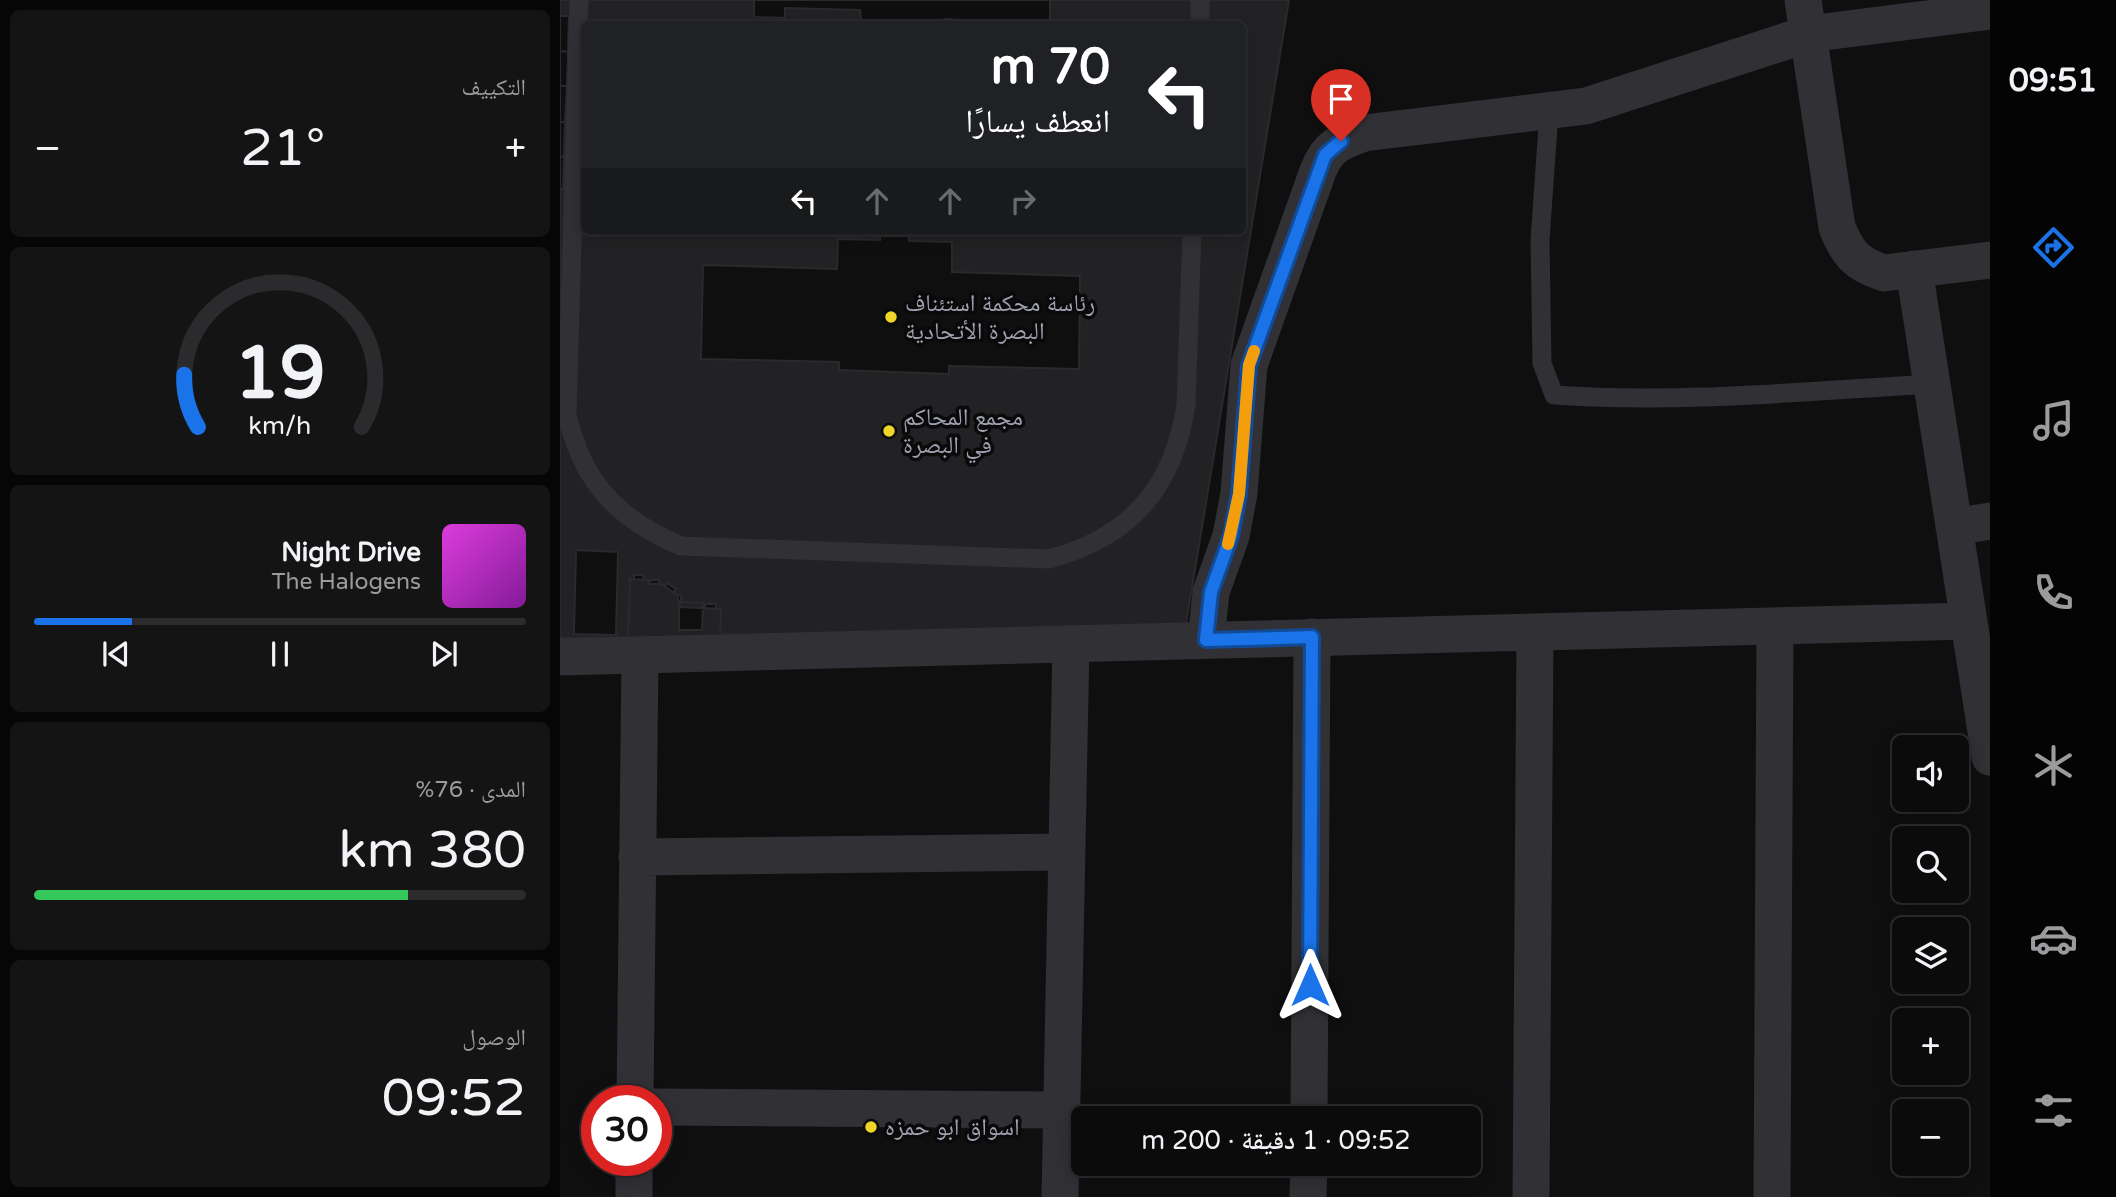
<!DOCTYPE html>
<html lang="ar">
<head>
<meta charset="utf-8">
<style>
  :root { --surface:#0b0b0c; --page:#141415; --text:#f1f3f6; --muted:#9a9b9d; --line:#2b2b2d; --accent:#1a73e8 }
  body { margin:0; font-family:"Varela Round","Noto Naskh Arabic",sans-serif; background:var(--page); color:var(--text); direction:rtl; height:100vh; display:flex; flex-direction:column; font-size:26px; white-space:nowrap }
  * { box-sizing:border-box; margin:0 }
  p { font-size:23px; color:var(--muted) }
  .icon { flex:none; width:38px; height:38px; fill:none; stroke:currentColor; stroke-width:2; stroke-linecap:round; stroke-linejoin:round }
  .map { position:relative; flex:1; overflow:hidden; direction:ltr }
  .sheet { display:flex; flex-direction:column; gap:10px; padding:10px; background:#060607; width:560px }
  .sheet>* { flex:none }
  .hud { position:absolute; left:21px; top:21px; width:665px; height:214px; border-radius:10px; box-shadow:0 4px 18px #0003,0 0 0 2px var(--line); direction:rtl; background:#202124; color:#fff; overflow:hidden }
  .fabs { position:absolute; left:1332px; top:735px; display:grid; gap:14px }
  .fabs a { display:grid; place-items:center; width:77px; height:77px; border-radius:10px; background:var(--surface); box-shadow:0 4px 18px #0003,0 0 0 2px var(--line); font-size:35px }
  .speed { position:absolute; left:21px; top:1085px; display:flex; gap:14px; font-size:35px; font-weight:700; text-align:center }
  .speed>* { display:grid; place-content:center; width:91px; height:91px; border-radius:50%; background:var(--surface); box-shadow:0 4px 18px #0003,0 0 0 2px var(--line); line-height:1 }
  .speed .limit { border:10px solid #d22; background:#fff; color:#111 }
  .pin { position:absolute; display:grid; place-items:center; width:60px; height:60px; color:#fff; margin:-72px -30px; border-radius:50% 50% 50% 0; rotate:-45deg; box-shadow:0 0 7px #0007 }
  .pin .icon { rotate:45deg }
  .me { position:absolute; width:77px; margin:-38px; rotate:0deg; stroke-linejoin:round; filter:drop-shadow(0 0 5px #0008) }
  .turn { display:flex; align-items:center; gap:24px; height:147px; padding:0 21px; font-size:32px }
  .turn .icon { width:91px; height:91px; stroke-width:2.5 }
  .turn b { display:block; font-size:49px; line-height:60px }
  .lanes { display:flex; align-items:center; height:66px; padding:0 21px; background:#0003; justify-content:center; gap:35px; direction:ltr }
  .lanes .off { opacity:.35 }
  .big { font-size:52px; font-weight:600; line-height:1.1 }
  .sheet .card { flex:1; display:flex; flex-direction:column; justify-content:center; gap:10px; min-width:0; padding:0 24px; border-radius:10px; background:var(--page) }
  .sheet .dial { align-items:center; gap:0 }
  .dial svg { height:182px; overflow:visible; fill:none; stroke:var(--line); stroke-width:7; stroke-linecap:round; text-anchor:middle }
  .dial text { fill:var(--text); stroke:none }
  .song { display:flex; align-items:center; gap:21px }
  .cover { width:84px; height:84px; border-radius:10px; background:linear-gradient(135deg,hsl(300 70% 55%),hsl(290 70% 35%)) }
  .played { height:7px; border-radius:4px; background:linear-gradient(90deg,var(--accent) 20%,var(--line) 20%) }
  .keys { display:flex; justify-content:space-around; direction:ltr }
  .heat { display:flex; justify-content:space-between; align-items:center; font-size:38px; direction:ltr }
  .charge { height:10px; border-radius:5px; background:linear-gradient(90deg,#34c759 76%,var(--line) 0) }
  .trip { position:absolute; left:511px; top:1106px; width:410px; height:70px; border-radius:10px; background:var(--surface); box-shadow:0 4px 18px #0003,0 0 0 2px var(--line); font-weight:600; line-height:70px; text-align:center; direction:rtl }
  main { display:flex; flex:1; min-height:0 }
  .tab-bar { display:flex; flex-direction:column; width:126px; justify-content:space-around; align-items:center; background:#040405; color:var(--muted) }
  .tab-bar .icon { width:49px; height:49px }
  .tab-bar .on { color:var(--accent) }
  .tab-bar b { font-size:32px; color:var(--text) }
  .map>svg:first-child { display:block }
  .building { fill:#222224; stroke:#2a292c; stroke-width:2; fill-rule:evenodd }
  .lines { fill:none; stroke-linecap:round; stroke-linejoin:round }
  .lane { stroke:#303035; stroke-width:19 }
  .street { stroke:#303035; stroke-width:37 }
  .route-casing { stroke:#114b97; stroke-width:18 }
  .route { stroke:#1a73e8; stroke-width:12 }
  .slow { stroke:#f59e0b; stroke-width:12 }
  .poi-dot { fill:#f0d427; stroke:#0a0a0b; stroke-width:2.5 }
  .labels { text-anchor:middle; stroke-width:7; stroke-linejoin:round; paint-order:stroke }
  .poi-label { font-size:24px; fill:#a0a2b1; stroke:#0a0a0b; text-anchor:start }
</style>
</head>
<body>
<main>
<nav class="tab-bar">
<b>09:51</b>
<svg class="icon on" aria-label="directions" viewBox="0 0 24 24"><path d="M12 3l9 9-9 9-9-9zM9 14v-3h6M13 9l2 2-2 2"/></svg>
<svg class="icon" aria-label="music" viewBox="0 0 24 24"><path d="M9 18V5l10-2v13"/><circle cx="6" cy="18" r="3"/><circle cx="16" cy="16" r="3"/></svg>
<svg class="icon" aria-label="phone" viewBox="0 0 24 24"><path d="M5 4h4l2 5-3 2q2 4 5 5l2-3 5 2v4C11 20 4 13 5 4z"/></svg>
<svg class="icon" aria-label="climate" viewBox="0 0 24 24"><path d="M12 3v18M4 7l16 10M4 17L20 7"/></svg>
<svg class="icon" aria-label="car" viewBox="0 0 24 24"><path d="M5 17H2v-5l4-1 3-4h7l3 4 3 1v5h-3M9 17h6M6 11h13"/><circle cx="7" cy="17" r="2"/><circle cx="17" cy="17" r="2"/></svg>
<svg class="icon" aria-label="filters" viewBox="0 0 24 24"><path d="M4 7h16M4 17h16"/><circle cx="9" cy="7" r="2"/><circle cx="15" cy="17" r="2"/></svg>
</nav>
<div class="map">
<svg width="1430" height="1197" viewBox="0 0 1430 1197">
  <rect width="100%" height="100%" fill="#0f0f10"/>
  <!-- building -->
  <path class="building" d="M0 0H729L625 630 0 638ZM24 24H682V231H24Z
    M194 0H490V24L384 19 383 24H304L301 21 300 10 225 8V18L194 17Z
    M0 16H9L8 52 0 51Z
    M0 51 8 52 7 86H0Z
    M0 86H7L5 122H0Z
    M0 122H5L4 157 0 156Z
    M0 156 4 157 3 189H0Z
    M320 231H349V241L392 242V272L520 276 519 369 389 366V374L279 370V362L141 359 143 265 277 269 278 239 320 240Z
    M16 550 58 552 56 635 14 634Z
    M74 575H83L84 580H88L89 584 91 580H99V584L105 586 107 583 116 589 114 592 117 596 121 595V601L119 602 143 603V608H145V604H156V609H161L160 643 68 639 70 579H74Z
    M70 579 88 580 89 584H102L117 595 120 607 161 609 160 643 68 639Z
    M119 602 143 603 142 630H119Z"/>
  <g class="lines">
    <!-- lane -->
    <path class="lane" d="M19 0 7 414C22 482 57 519 121 546L489 559C571 537 613 488 626 405L632 231
      M640 24V0
      M989 112 980 240 982 363 994 395C1120 404 1246 391 1372 384"/>
    <!-- street -->
    <path class="street" d="M1243 0 1277 227C1287 253 1296 264 1324 273L1430 260
      M1354 269 1430 757
      M1394 527 1430 521
      M646 640 651 592 671 536 679 493 689 365 758 171C768 146 779 142 804 133L1026 106 1248 34 1430 11
      M0 657 1409 621
      M77 857 507 852
      M75 1101 80 655
      M96 1107 502 1110
      M749 1118 752 637
      M74 1197V1160
      M500 1197 511 644
      M748 1197 749 1164
      M971 1197 975 632
      M1212 1197 1215 626"/>
  </g>
  <g class="lines">
    <defs>
      <path id="route" d="M750 985 752 637 646 640 651 592 671 536 679 494 689 365 765 155 781 141"/>
    </defs>
    <!-- route casing -->
    <use href="#route" class="route-casing"/>
    <!-- route -->
    <use href="#route" class="route"/>
    <!-- slow -->
    <path class="slow" d="M668 544 679 494 689 365 694 351"/>
  </g>
  <!-- markers -->
  <g class="poi-dot">
    <circle cx="331" cy="317" r="7"/>
    <circle cx="329" cy="431" r="7"/>
    <circle cx="311" cy="1127" r="7"/>
  </g>
  <g class="labels">
    <!-- poi labels -->
    <g class="poi-label">
      <text x="345" y="311">رئاسة محكمة استئناف<tspan x="345" dy="28">البصرة الأتحادية</tspan></text>
      <text x="343" y="425">مجمع المحاكم<tspan x="343" dy="28">في البصرة</tspan></text>
      <text x="325" y="1135">اسواق ابو حمزه</text>
    </g>
  </g>
</svg>
<div class="fabs">
<a><svg class="icon" aria-label="sound" viewBox="0 0 24 24"><path d="M4 9h4l5-4v14l-5-4H4zM17 9q2 3 0 6"/></svg></a>
<a><svg class="icon" aria-label="search" viewBox="0 0 24 24"><circle cx="10" cy="10" r="6"/><path d="M15 15l6 6"/></svg></a>
<a><svg class="icon" aria-label="layers" viewBox="0 0 24 24"><path d="M12 4l9 5-9 5-9-5zM3 14l9 5 9-5"/></svg></a>
<a>+</a>
<a>−</a>
</div>
<div class="speed"><div class="limit">30</div></div>
<div class="pin" style="left:781px;top:141px;background:#d93025"><svg class="icon" aria-label="arrive" viewBox="0 0 24 24"><path d="M6 21V4h12l-3 4 3 4H6"/></svg></div>
<svg class="me" style="left:750px;top:985px" viewBox="-20 -20 40 40"><path d="M0-17L14 15 0 8-14 15z" fill="#1a73e8" stroke="#fff" stroke-width="4"/></svg>
<div class="trip">09:52 · 1 دقيقة · 200 m</div>
<div class="hud">
<div class="turn"><svg class="icon" aria-label="left" viewBox="0 0 24 24"><path d="M17 20v-9H6M10 6l-5 5 5 5"/></svg><div><b>70 m</b>انعطف يسارًا</div></div>
<div class="lanes"><svg class="icon" aria-label="left" viewBox="0 0 24 24"><path d="M17 20v-9H6M10 6l-5 5 5 5"/></svg><svg class="icon off" aria-label="ahead" viewBox="0 0 24 24"><path d="M12 20V5M6 11l6-6 6 6"/></svg><svg class="icon off" aria-label="ahead" viewBox="0 0 24 24"><path d="M12 20V5M6 11l6-6 6 6"/></svg><svg class="icon off" aria-label="right" viewBox="0 0 24 24"><path d="M7 20v-9h11M14 6l5 5-5 5"/></svg></div>
</div>
</div>
<section class="sheet">
<div class="card"><p>التكييف</p>
<div class="heat"><a>−</a><b class="big">21°</b><a>+</a></div>
</div>
<div class="card dial"><svg viewBox="0 0 100 80">
<path d="M14 69A42 42 0 1 1 86 69"/>
<path d="M14 69A42 42 0 0 1 8 46" stroke="#1a73e8"/>
<text x="50" y="56" font-size="32" font-weight="700">19</text>
<text x="50" y="72" font-size="11">km/h</text>
</svg></div>
<div class="card">
<div class="song"><i class="cover"></i><div><b>Night Drive</b><p>The Halogens</p></div></div>
<div class="played"></div>
<div class="keys"><svg class="icon" aria-label="previous" viewBox="0 0 24 24"><path d="M18 5L8 12l10 7zM5 5v14"/></svg><svg class="icon" aria-label="pause" viewBox="0 0 24 24"><path d="M8 5v14M16 5v14"/></svg><svg class="icon" aria-label="next" viewBox="0 0 24 24"><path d="M6 5l10 7-10 7zM19 5v14"/></svg></div>
</div>
<div class="card"><p>المدى · 76%</p><b class="big">380 km</b><div class="charge"></div></div>
<div class="card"><p>الوصول</p><b class="big">09:52</b></div>
</section>
</main>
</body>
</html>
